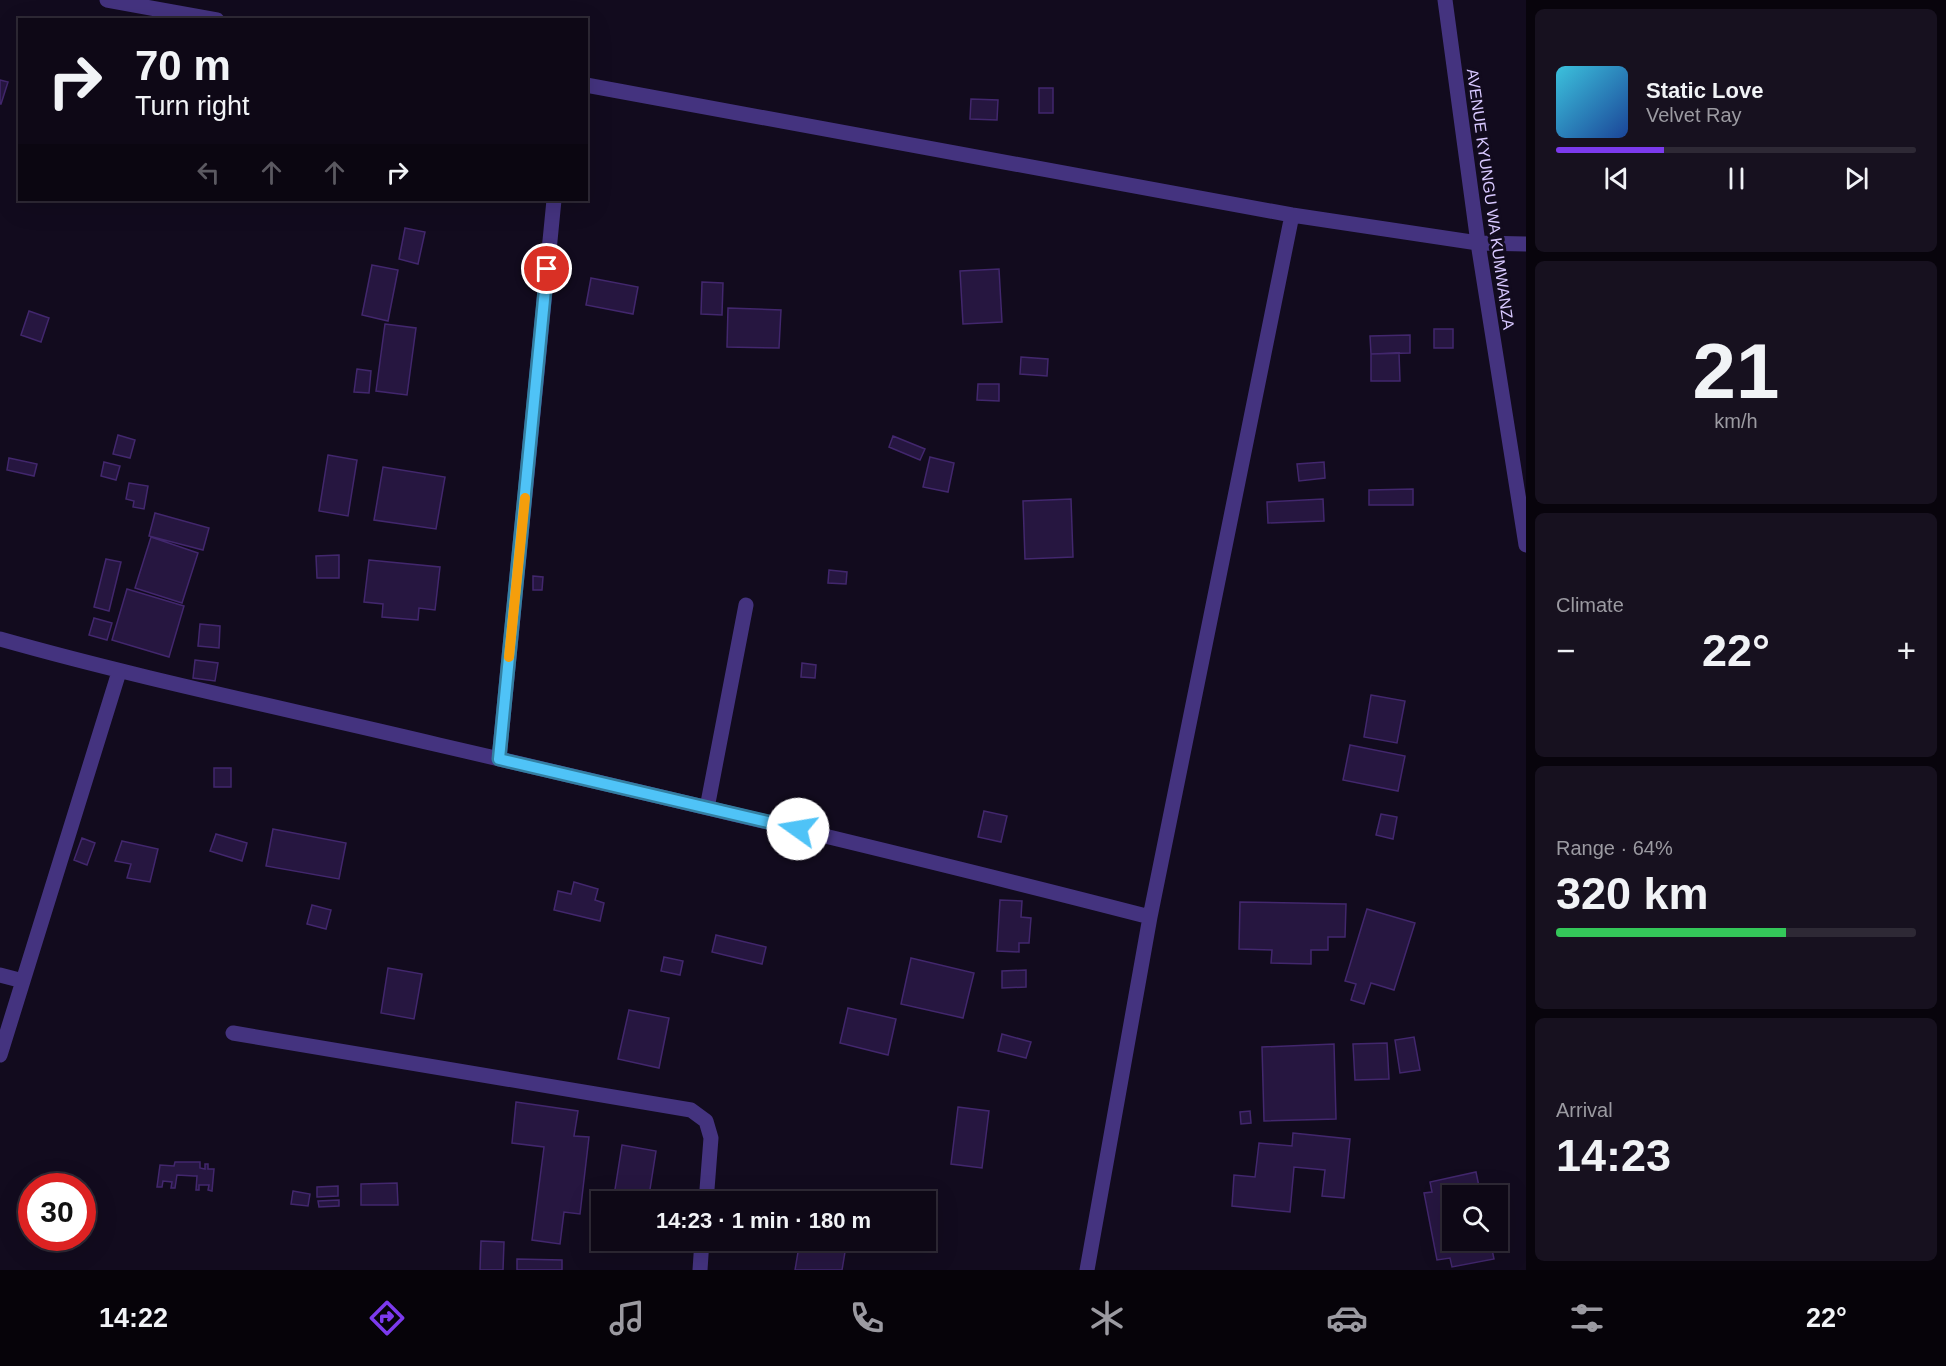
<!DOCTYPE html>
<html lang="en">
<head>
<meta charset="utf-8">
<style>
  :root { --surface:#0e0816; --page:#17111f; --text:#f1f3f6; --muted:#9b9aa1; --line:#2e2935; --accent:#7c3aed }
  body { margin:0; font-family:Arial,sans-serif; background:var(--page); color:var(--text); height:100vh; display:flex; flex-direction:column; font-size:22px; white-space:nowrap }
  * { box-sizing:border-box; margin:0 }
  p { font-size:20px; color:var(--muted) }
  .icon { flex:none; width:33px; height:33px; fill:none; stroke:currentColor; stroke-width:2; stroke-linecap:round; stroke-linejoin:round }
  .map { position:relative; flex:1; overflow:hidden }
  .side { display:flex; flex-direction:column; gap:9px; padding:9px; background:#08040c; width:420px }
  .side>* { flex:none }
  .top-card { position:absolute; left:18px; top:18px; width:570px; height:183px; border-radius:0px; box-shadow:0 6px 24px #0002,0 0 0 2px var(--line); background:#0e0816; color:var(--text); overflow:hidden }
  .buttons { position:absolute; left:1442px; top:1185px; display:grid; gap:12px }
  .buttons a { display:grid; place-items:center; width:66px; height:66px; border-radius:0px; background:var(--surface); box-shadow:0 6px 24px #0002,0 0 0 2px var(--line); font-size:30px }
  .speed { position:absolute; left:18px; top:1173px; display:flex; gap:12px; font-size:30px; font-weight:700; text-align:center }
  .speed>* { display:grid; place-content:center; width:78px; height:78px; border-radius:50%; background:var(--surface); box-shadow:0 6px 24px #0002,0 0 0 2px var(--line); line-height:1 }
  .speed .limit { border:9px solid #d22; background:#fff; color:#111 }
  .pin { position:absolute; display:grid; place-items:center; width:51px; height:51px; color:#fff; margin:-26px; border:3px solid #fff; border-radius:50%; box-shadow:0 2px 6px #0007 }
  .me { position:absolute; width:66px; margin:-33px; rotate:283deg; stroke-linejoin:round; filter:drop-shadow(0 0 4px #0008) }
  .turn { display:flex; align-items:center; gap:21px; height:126px; padding:0 18px; font-size:27px }
  .turn .icon { width:78px; height:78px; stroke-width:2.5 }
  .turn b { display:block; font-size:42px; line-height:51px }
  .lanes { display:flex; align-items:center; height:57px; padding:0 18px; background:#0003; justify-content:center; gap:30px; direction:ltr }
  .lanes .off { opacity:.35 }
  .big { font-size:45px; font-weight:800; line-height:1.1 }
  .side .widget { flex:1; display:flex; flex-direction:column; justify-content:center; gap:9px; min-width:0; padding:0 21px; border-radius:9px; background:var(--page) }
  .side .dial { align-items:center; gap:0 }
  .dial b { font-size:78px; line-height:1 }
  .song { display:flex; align-items:center; gap:18px }
  .cover { width:72px; height:72px; border-radius:9px; background:linear-gradient(135deg,hsl(190 70% 55%),hsl(220 70% 35%)) }
  .played { height:6px; border-radius:3px; background:linear-gradient(90deg,var(--accent) 30%,var(--line) 30%) }
  .keys { display:flex; justify-content:space-around; direction:ltr }
  .heat { display:flex; justify-content:space-between; align-items:center; font-size:33px; direction:ltr }
  .charge { height:9px; border-radius:4px; background:linear-gradient(90deg,#34c759 64%,var(--line) 0) }
  .trip { position:absolute; left:591px; top:1191px; width:345px; height:60px; border-radius:0px; background:var(--surface); box-shadow:0 6px 24px #0002,0 0 0 2px var(--line); font-weight:800; line-height:60px; text-align:center }
  .tab-bar { display:flex; height:96px; justify-content:space-around; align-items:center; background:#060309; color:var(--muted) }
  .tab-bar .icon { width:42px; height:42px }
  .tab-bar .on { color:var(--accent) }
  .tab-bar b { font-size:27px; color:var(--text) }
  main { display:flex; flex:1; min-height:0 }
  .map>svg:first-child { display:block }
  .building { fill:#261640; stroke:#42276d; stroke-width:1.5 }
  .lines { fill:none; stroke-linecap:round; stroke-linejoin:round }
  .minor { stroke:#44337f; stroke-width:15 }
  .route-casing { stroke:#337fa1; stroke-width:15 }
  .route { stroke:#4fc3f7; stroke-width:10 }
  .slow { stroke:#f59e0b; stroke-width:10 }
  .labels { text-anchor:middle; stroke-width:6; stroke-linejoin:round; paint-order:stroke }
  .street-label { font-size:16px; fill:#d8c8ff; stroke:#120b1e }
</style>
</head>
<body>
<main>
<div class="map">
<svg width="1526" height="1270" viewBox="0 0 1526 1270">
  <rect width="100%" height="100%" fill="#120b1e"/>
  <!-- building -->
  <path class="building" d="M0 80 8 82 1 104H0Z
    M1039 88H1053V113H1039Z
    M971 99 998 100 997 120 970 119Z
    M405 228 425 232 418 264 399 259Z
    M372 265 398 270 388 321 362 315Z
    M999 269 1002 322 963 324 960 271Z
    M591 278 638 287 633 314 586 305Z
    M702 282 723 283 722 315 701 314Z
    M728 308 781 310 779 348 727 347Z
    M29 311 49 318 41 342 21 335Z
    M385 324 416 328 407 395 376 391Z
    M1434 329H1453V348H1434Z
    M1410 335V353L1371 354 1370 336Z
    M1399 353 1400 381H1371V354Z
    M1021 357 1048 359 1047 376 1020 374Z
    M357 369 371 371 369 393 354 392Z
    M978 384H999V401L977 400Z
    M118 435 135 440 130 458 113 454Z
    M893 436 925 449 920 460 889 447Z
    M328 455 357 460 348 516 319 511Z
    M930 457 954 463 948 492 923 487Z
    M9 458 37 464 34 476 7 470Z
    M104 462 120 466 116 480 101 476Z
    M1324 462 1325 478 1299 481 1297 464Z
    M383 467 445 477 436 529 374 520Z
    M129 483 148 486 144 509 133 507 134 501 126 499Z
    M1413 489V505H1369V490Z
    M1071 499 1073 557 1025 559 1023 501Z
    M1323 499 1324 521 1268 523 1267 502Z
    M155 513 209 528 203 550 149 536Z
    M151 537 198 553 182 603 135 588Z
    M339 555V578H317L316 556Z
    M106 559 121 562 109 611 94 607Z
    M369 560 440 567 435 610 419 608 418 620 382 617 383 604 364 602Z
    M829 570 847 572 846 584 828 583Z
    M533 576 543 577 542 590H533Z
    M127 589 184 606 169 657 112 640Z
    M94 618 112 623 107 640 89 635Z
    M200 624 220 626 219 648 198 646Z
    M195 660 218 663 215 681 193 678Z
    M802 663 816 665 815 678 801 677Z
    M1371 695 1405 701 1397 743 1364 737Z
    M1350 745 1405 756 1398 791 1343 780Z
    M214 768H231V787H214Z
    M984 811 1007 816 1001 842 978 837Z
    M1381 814 1397 817 1393 839 1376 835Z
    M273 829 346 843 339 879 266 866Z
    M216 834 247 843 242 861 210 851Z
    M82 838 95 843 87 865 74 860Z
    M122 841 158 849 150 882 127 878 131 864 115 861Z
    M574 882 598 889 595 900 604 903 600 921 554 910 558 891 571 894Z
    M1000 900 1022 901 1021 917 1031 918 1029 943H1019V952L997 951Z
    M1240 902 1346 904 1345 937H1328V950H1311V964L1271 963 1272 950 1239 949Z
    M312 905 331 910 326 929 307 924Z
    M1367 909 1415 923 1394 990 1371 983 1364 1004 1351 1000 1356 984 1345 981Z
    M716 935 766 947 762 964 712 952Z
    M664 957 683 961 680 975 661 971Z
    M911 958 974 973 963 1018 901 1004Z
    M388 968 422 974 414 1019 381 1013Z
    M1026 970V987L1002 988V971Z
    M848 1008 896 1019 888 1055 840 1043Z
    M629 1010 669 1018 659 1068 618 1059Z
    M1002 1034 1031 1042 1026 1058 998 1051Z
    M1414 1037 1420 1070 1400 1073 1395 1040Z
    M1387 1043 1389 1079 1355 1080 1353 1044Z
    M1334 1044 1336 1119 1264 1121 1262 1047Z
    M516 1102 578 1111 574 1136 589 1137 580 1214 564 1212 560 1244 532 1240 544 1147 512 1143Z
    M958 1107 989 1111 982 1168 951 1164Z
    M1250 1111 1251 1123 1241 1124 1240 1112Z
    M1293 1133 1350 1139 1344 1198 1322 1196 1325 1170 1294 1167 1290 1212 1232 1206 1234 1175 1255 1177 1259 1143 1292 1146Z
    M622 1145 656 1151 648 1202H613Z
    M175 1162H200V1168L205 1169V1164H208V1169H214L212 1191 208 1190 209 1185H199V1190H196L197 1176H194L177 1175 175 1188H171L172 1182 163 1181 162 1187H157L160 1165 174 1166Z
    M1476 1172 1481 1196H1452V1240H1490L1494 1259 1452 1267 1450 1258 1437 1260 1424 1193 1432 1192 1430 1182Z
    M397 1183 398 1205H361V1184Z
    M338 1186V1196L317 1197V1187Z
    M293 1191 310 1194 308 1206 291 1204Z
    M339 1200V1206L319 1207 318 1201Z
    M800 1240 846 1246 842 1270H795Z
    M481 1241 504 1242 503 1270H480Z
    M517 1259 562 1260V1270H517Z"/>
  <g class="lines">
    <!-- minor -->
    <path class="minor" d="M107 0 217 20
      M1445 0 1478 243 1526 545
      M586 85 1292 215 1478 243 1526 244
      M0 639C145 680 293 710 439 745 677 800 914 856 1150 917L1087 1270
      M499 759 554 200
      M707 808 746 605
      M1150 917 1292 215
      M0 975 23 981
      M233 1033 691 1110 706 1121 711 1138 706 1202
      M0 1055 119 672
      M700 1270 702 1240"/>
  </g>
  <g class="lines">
    <defs>
      <path id="route" d="M547 269 499 759 798 829"/>
    </defs>
    <!-- route casing -->
    <use href="#route" class="route-casing"/>
    <!-- route -->
    <use href="#route" class="route"/>
    <!-- slow -->
    <path class="slow" d="M509 657 525 498"/>
  </g>
  <g class="labels">
    <!-- street labels -->
    <g class="street-label">
      <text transform="translate(1491 199) rotate(82)" y="6">AVENUE KYUNGU WA KUMWANZA</text>
    </g>
  </g>
</svg>
<div class="buttons">
<a><svg class="icon" aria-label="search" viewBox="0 0 24 24"><circle cx="10" cy="10" r="6"/><path d="M15 15l6 6"/></svg></a>
</div>
<div class="speed"><div class="limit">30</div></div>
<div class="pin" style="left:547px;top:269px;background:#d93025"><svg class="icon" aria-label="arrive" viewBox="0 0 24 24"><path d="M6 21V4h12l-3 4 3 4H6"/></svg></div>
<svg class="me" style="left:798px;top:829px" viewBox="-20 -20 40 40"><circle r="19" fill="#fff"/><path d="M0-13L10 11 0 6-10 11z" fill="#4fc3f7"/></svg>
<div class="trip">14:23 · 1 min · 180 m</div>
<div class="top-card">
<div class="turn"><svg class="icon" aria-label="right" viewBox="0 0 24 24"><path d="M7 20v-9h11M14 6l5 5-5 5"/></svg><div><b>70 m</b>Turn right</div></div>
<div class="lanes"><svg class="icon off" aria-label="left" viewBox="0 0 24 24"><path d="M17 20v-9H6M10 6l-5 5 5 5"/></svg><svg class="icon off" aria-label="ahead" viewBox="0 0 24 24"><path d="M12 20V5M6 11l6-6 6 6"/></svg><svg class="icon off" aria-label="ahead" viewBox="0 0 24 24"><path d="M12 20V5M6 11l6-6 6 6"/></svg><svg class="icon" aria-label="right" viewBox="0 0 24 24"><path d="M7 20v-9h11M14 6l5 5-5 5"/></svg></div>
</div>
</div>
<section class="side">
<div class="widget">
<div class="song"><i class="cover"></i><div><b>Static Love</b><p>Velvet Ray</p></div></div>
<div class="played"></div>
<div class="keys"><svg class="icon" aria-label="previous" viewBox="0 0 24 24"><path d="M18 5L8 12l10 7zM5 5v14"/></svg><svg class="icon" aria-label="pause" viewBox="0 0 24 24"><path d="M8 5v14M16 5v14"/></svg><svg class="icon" aria-label="next" viewBox="0 0 24 24"><path d="M6 5l10 7-10 7zM19 5v14"/></svg></div>
</div>
<div class="widget dial"><b>21</b><p>km/h</p></div>
<div class="widget"><p>Climate</p>
<div class="heat"><a>−</a><b class="big">22°</b><a>+</a></div>
</div>
<div class="widget"><p>Range · 64%</p><b class="big">320 km</b><div class="charge"></div></div>
<div class="widget"><p>Arrival</p><b class="big">14:23</b></div>
</section>
</main>
<nav class="tab-bar">
<b>14:22</b>
<svg class="icon on" aria-label="directions" viewBox="0 0 24 24"><path d="M12 3l9 9-9 9-9-9zM9 14v-3h6M13 9l2 2-2 2"/></svg>
<svg class="icon" aria-label="music" viewBox="0 0 24 24"><path d="M9 18V5l10-2v13"/><circle cx="6" cy="18" r="3"/><circle cx="16" cy="16" r="3"/></svg>
<svg class="icon" aria-label="phone" viewBox="0 0 24 24"><path d="M5 4h4l2 5-3 2q2 4 5 5l2-3 5 2v4C11 20 4 13 5 4z"/></svg>
<svg class="icon" aria-label="climate" viewBox="0 0 24 24"><path d="M12 3v18M4 7l16 10M4 17L20 7"/></svg>
<svg class="icon" aria-label="car" viewBox="0 0 24 24"><path d="M5 17H2v-5l4-1 3-4h7l3 4 3 1v5h-3M9 17h6M6 11h13"/><circle cx="7" cy="17" r="2"/><circle cx="17" cy="17" r="2"/></svg>
<svg class="icon" aria-label="filters" viewBox="0 0 24 24"><path d="M4 7h16M4 17h16"/><circle cx="9" cy="7" r="2"/><circle cx="15" cy="17" r="2"/></svg>
<b>22°</b>
</nav>
</body>
</html>
